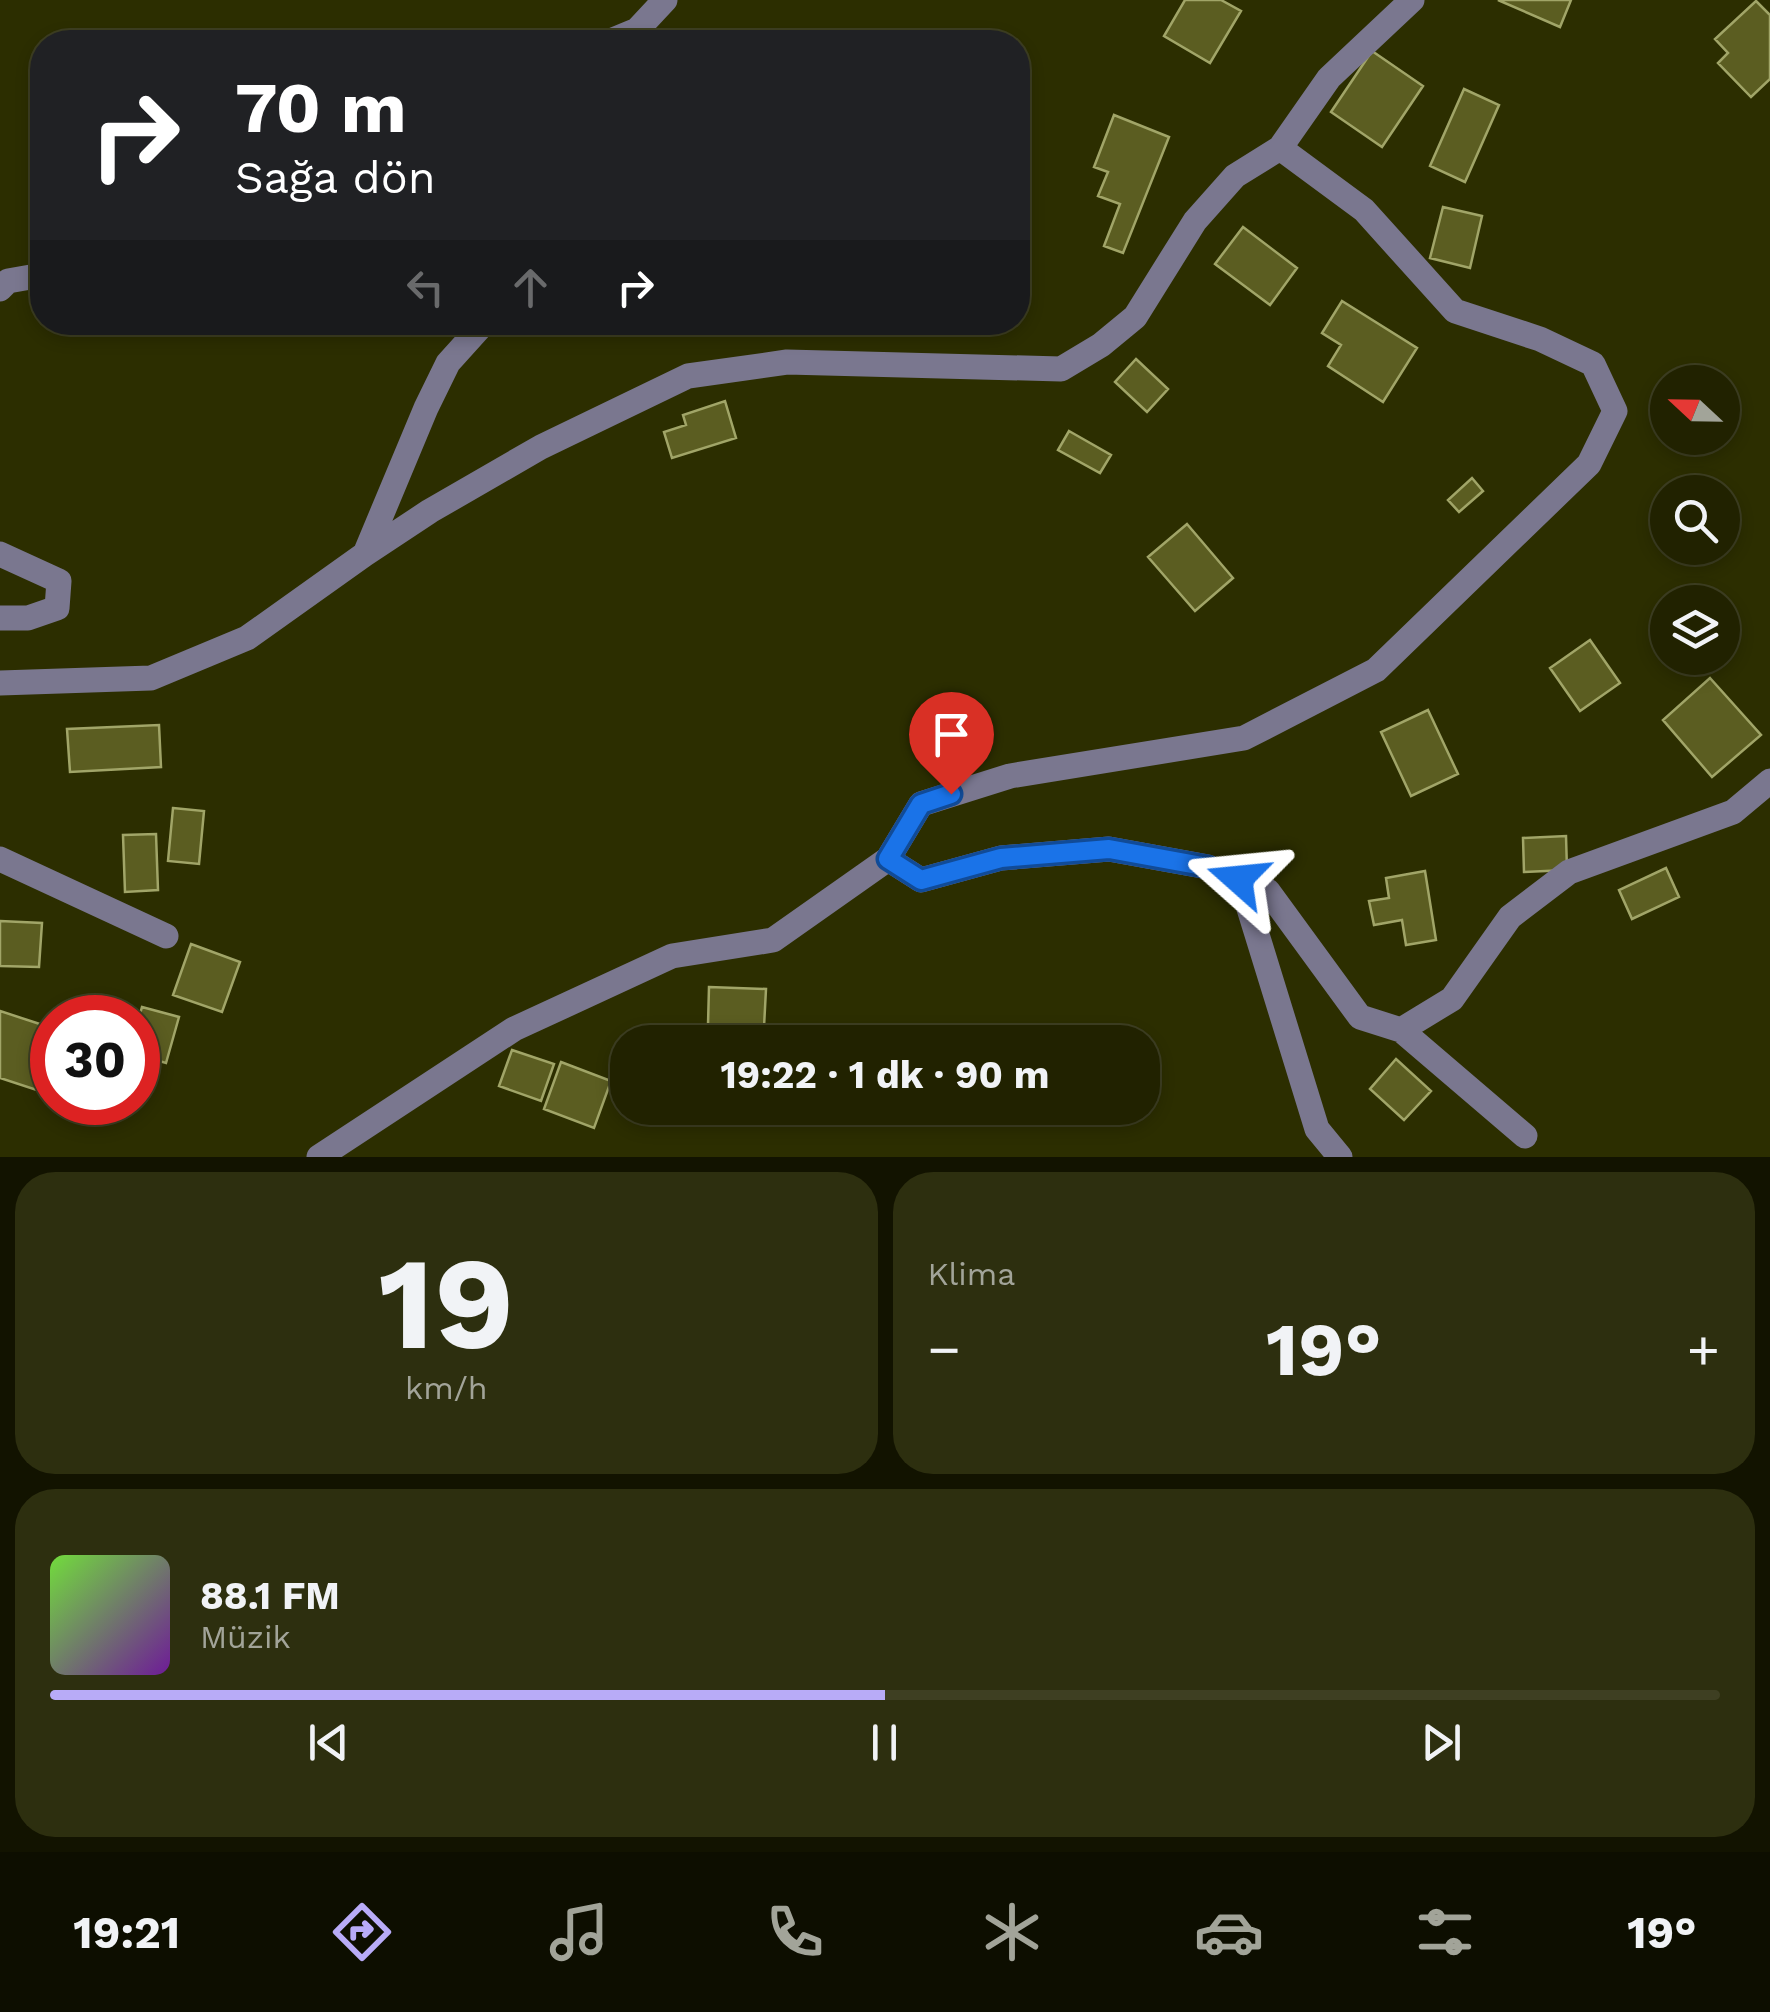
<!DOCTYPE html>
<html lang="tr">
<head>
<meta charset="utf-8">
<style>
  :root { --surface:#212200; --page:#2d2f0f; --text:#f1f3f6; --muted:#a2a499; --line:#3e3f22; --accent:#b8abf7 }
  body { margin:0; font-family:"Work Sans",sans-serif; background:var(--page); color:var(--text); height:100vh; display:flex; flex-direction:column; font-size:38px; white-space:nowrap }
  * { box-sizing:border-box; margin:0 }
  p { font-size:32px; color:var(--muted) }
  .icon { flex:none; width:55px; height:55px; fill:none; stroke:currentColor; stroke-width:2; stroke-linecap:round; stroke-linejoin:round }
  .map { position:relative; height:1157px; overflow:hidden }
  .panel { display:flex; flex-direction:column; gap:15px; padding:15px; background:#121300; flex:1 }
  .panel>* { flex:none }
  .hud { position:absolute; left:30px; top:30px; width:1000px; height:305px; border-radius:40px; box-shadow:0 5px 15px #0003,0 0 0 2px var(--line); background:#202124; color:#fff; overflow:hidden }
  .needle { width:65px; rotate:292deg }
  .tools { position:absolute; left:1650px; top:365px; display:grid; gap:20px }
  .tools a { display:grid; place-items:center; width:90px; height:90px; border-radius:50%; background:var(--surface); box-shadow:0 5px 15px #0003,0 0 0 2px var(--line); font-size:50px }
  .speed { position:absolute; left:30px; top:995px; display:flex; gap:20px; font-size:50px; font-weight:700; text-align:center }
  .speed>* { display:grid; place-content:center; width:130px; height:130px; border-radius:50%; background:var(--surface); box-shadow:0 5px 15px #0003,0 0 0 2px var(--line); line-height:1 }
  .speed .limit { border:15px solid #d22; background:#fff; color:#111 }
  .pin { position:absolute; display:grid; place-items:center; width:85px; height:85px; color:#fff; margin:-102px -42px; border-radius:50% 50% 50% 0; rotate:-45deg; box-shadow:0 0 10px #0007 }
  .pin .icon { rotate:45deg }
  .me { position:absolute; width:110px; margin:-55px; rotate:288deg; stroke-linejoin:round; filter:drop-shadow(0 0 8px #0008) }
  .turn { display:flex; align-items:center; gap:35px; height:210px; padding:0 40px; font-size:45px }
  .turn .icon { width:130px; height:130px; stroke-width:2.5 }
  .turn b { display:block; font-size:70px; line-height:85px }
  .lanes { display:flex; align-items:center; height:95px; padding:0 40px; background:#0003; justify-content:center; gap:50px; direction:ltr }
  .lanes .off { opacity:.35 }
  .big { font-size:75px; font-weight:700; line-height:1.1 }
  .panel .tile { flex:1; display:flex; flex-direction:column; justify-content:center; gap:15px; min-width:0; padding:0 35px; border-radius:40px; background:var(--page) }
  .panel .dial { align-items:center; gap:0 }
  .dial b { font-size:130px; line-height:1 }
  .song { display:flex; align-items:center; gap:30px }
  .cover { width:120px; height:120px; border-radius:15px; background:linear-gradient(135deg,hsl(100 70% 55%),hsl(280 70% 35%)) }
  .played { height:10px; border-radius:5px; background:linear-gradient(90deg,var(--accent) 50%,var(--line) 50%) }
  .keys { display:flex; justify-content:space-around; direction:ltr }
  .heat { display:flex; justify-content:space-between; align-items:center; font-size:55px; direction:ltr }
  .panel .tiles { flex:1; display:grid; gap:15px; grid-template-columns:1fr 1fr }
  .tile:last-child { grid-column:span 2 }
  .trip { position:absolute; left:610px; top:1025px; width:550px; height:100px; border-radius:40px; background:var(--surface); box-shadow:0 5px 15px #0003,0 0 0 2px var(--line); font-weight:700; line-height:100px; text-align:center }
  .dock { display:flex; height:160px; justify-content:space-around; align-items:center; background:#0d0e00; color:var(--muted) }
  .dock .icon { width:70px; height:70px }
  .dock .on { color:var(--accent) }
  .dock b { font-size:45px; color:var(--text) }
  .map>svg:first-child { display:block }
  .building { fill:#5b5d21; stroke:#a1a568; stroke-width:2.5 }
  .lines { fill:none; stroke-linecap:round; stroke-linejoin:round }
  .minor { stroke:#7a778f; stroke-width:25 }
  .route-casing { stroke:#114b97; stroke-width:25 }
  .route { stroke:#1a73e8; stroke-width:18 }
</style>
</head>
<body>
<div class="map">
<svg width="1770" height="1157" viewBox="0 0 1770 1157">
  <rect width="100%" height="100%" fill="#2c2e00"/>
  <!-- building -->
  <path class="building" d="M1185 0H1221L1241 11 1210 63 1164 36Z
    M1498 0H1571L1560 27Z
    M1756 1 1770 15V79L1751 97 1718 63 1728 53 1715 39Z
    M1372 51 1423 86 1382 147 1331 112Z
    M1464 89 1499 105 1465 182 1430 166Z
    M1114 115 1169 137 1123 253 1104 246 1120 204 1098 196 1108 172 1094 167Z
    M1443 207 1482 216 1470 268 1430 258Z
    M1243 227 1297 268 1270 305 1215 264Z
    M1342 301 1417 348 1383 402 1328 366 1341 345 1322 333Z
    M1136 359 1168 389 1147 412 1115 382Z
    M725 401 736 438 672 458 664 432 686 425 683 415Z
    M1069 431 1111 455 1100 473 1058 450Z
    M1472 478 1483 491 1459 512 1448 500Z
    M1187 524 1233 578 1195 611 1148 557Z
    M1590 640 1620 683 1580 711 1550 668Z
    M1710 678 1761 735 1712 777 1663 720Z
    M1428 710 1458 774 1411 796 1381 732Z
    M159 725 161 767 70 772 67 729Z
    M173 808 204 811 199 864 168 861Z
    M156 834 158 890 125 892 123 835Z
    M1566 836 1567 870 1524 872 1523 838Z
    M1666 868 1679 897 1632 919 1619 890Z
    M1425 871 1436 940 1406 945 1402 920 1374 925 1369 901 1389 898 1386 878Z
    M0 921 42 923 39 967 0 966Z
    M191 944 240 962 222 1012 173 995Z
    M709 987 766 989 764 1027 708 1025Z
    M142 1007 179 1017 166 1063 138 1055V1021Z
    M0 1011 52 1028V1050L38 1046 33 1061 52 1067V1095L0 1078Z
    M512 1050 554 1064 541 1101 499 1086Z
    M1396 1059 1431 1091 1404 1120 1370 1089Z
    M561 1062 611 1081 594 1128 544 1109Z"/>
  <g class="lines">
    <!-- minor -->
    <path class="minor" d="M608 42 637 30 665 0
      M1280 148 1364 210 1455 311 1540 339 1593 364 1615 411 1589 464 1376 670 1244 738 1010 776 921 804 888 859 921 880 1001 858 1109 849 1208 867 1247 902 1317 1129 1340 1157
      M0 289 8 281 42 275
      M0 554 59 581 57 608 28 618H0
      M365 554 426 408 448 363 485 322
      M0 683 151 678 247 638 365 554 430 511 541 447 688 376 787 362 1061 369 1101 345 1135 317 1195 221 1235 176 1280 148 1329 78 1412 0
      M0 859 166 936
      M1227 874 1268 891 1360 1017 1401 1030 1452 999 1510 917 1569 872 1733 812 1770 781
      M1401 1030 1525 1136
      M319 1157 514 1029 672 956 773 940 888 859"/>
  </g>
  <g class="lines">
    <defs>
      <path id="route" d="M951 794 921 804 888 859 921 880 1001 858 1109 849 1208 867 1238 879"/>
    </defs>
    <!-- route casing -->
    <use href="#route" class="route-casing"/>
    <!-- route -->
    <use href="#route" class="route"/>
  </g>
</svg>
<div class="tools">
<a><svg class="needle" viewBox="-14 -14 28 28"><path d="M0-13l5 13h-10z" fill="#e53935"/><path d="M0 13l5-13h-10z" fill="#a2a499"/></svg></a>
<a><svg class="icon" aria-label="search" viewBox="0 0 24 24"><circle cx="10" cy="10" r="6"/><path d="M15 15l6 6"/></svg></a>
<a><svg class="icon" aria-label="layers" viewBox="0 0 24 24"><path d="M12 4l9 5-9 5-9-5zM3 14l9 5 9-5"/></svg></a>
</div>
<div class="speed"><div class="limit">30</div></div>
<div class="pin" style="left:951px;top:794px;background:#d93025"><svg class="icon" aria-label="arrive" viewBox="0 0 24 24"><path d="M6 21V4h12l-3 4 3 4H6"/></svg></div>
<svg class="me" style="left:1238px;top:879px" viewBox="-20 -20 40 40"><path d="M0-17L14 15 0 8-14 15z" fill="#1a73e8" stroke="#fff" stroke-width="4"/></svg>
<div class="trip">19:22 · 1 dk · 90 m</div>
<div class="hud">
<div class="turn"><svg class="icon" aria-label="right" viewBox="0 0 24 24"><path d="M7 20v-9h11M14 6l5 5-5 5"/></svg><div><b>70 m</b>Sağa dön</div></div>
<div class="lanes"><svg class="icon off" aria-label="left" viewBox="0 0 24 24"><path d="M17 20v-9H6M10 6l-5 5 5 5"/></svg><svg class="icon off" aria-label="ahead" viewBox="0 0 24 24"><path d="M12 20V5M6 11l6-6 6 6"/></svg><svg class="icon" aria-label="right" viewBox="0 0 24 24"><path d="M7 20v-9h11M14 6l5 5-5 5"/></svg></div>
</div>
</div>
<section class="panel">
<div class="tiles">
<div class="tile dial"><b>19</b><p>km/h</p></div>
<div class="tile"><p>Klima</p>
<div class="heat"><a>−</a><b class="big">19°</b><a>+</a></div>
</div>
<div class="tile">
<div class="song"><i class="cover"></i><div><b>88.1 FM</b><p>Müzik</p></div></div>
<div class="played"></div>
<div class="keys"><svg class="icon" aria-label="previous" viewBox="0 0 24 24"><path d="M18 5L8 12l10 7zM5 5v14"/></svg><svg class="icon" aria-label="pause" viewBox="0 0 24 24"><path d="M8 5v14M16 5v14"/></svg><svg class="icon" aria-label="next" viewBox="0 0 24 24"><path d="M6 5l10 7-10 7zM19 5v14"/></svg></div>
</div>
</div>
</section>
<nav class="dock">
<b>19:21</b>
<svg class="icon on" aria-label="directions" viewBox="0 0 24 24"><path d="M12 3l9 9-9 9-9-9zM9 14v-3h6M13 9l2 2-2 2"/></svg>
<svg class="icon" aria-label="music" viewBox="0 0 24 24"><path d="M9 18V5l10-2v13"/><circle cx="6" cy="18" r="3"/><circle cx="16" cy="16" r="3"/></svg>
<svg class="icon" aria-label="phone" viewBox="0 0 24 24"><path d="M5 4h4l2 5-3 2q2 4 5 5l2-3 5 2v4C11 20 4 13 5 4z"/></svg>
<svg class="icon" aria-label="climate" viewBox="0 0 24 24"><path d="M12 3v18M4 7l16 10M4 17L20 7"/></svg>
<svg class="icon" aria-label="car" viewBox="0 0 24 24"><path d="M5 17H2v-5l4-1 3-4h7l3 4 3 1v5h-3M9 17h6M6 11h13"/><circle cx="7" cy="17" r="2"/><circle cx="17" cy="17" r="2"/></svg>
<svg class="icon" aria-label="filters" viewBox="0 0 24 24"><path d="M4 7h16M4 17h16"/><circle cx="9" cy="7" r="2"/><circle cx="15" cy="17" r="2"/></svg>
<b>19°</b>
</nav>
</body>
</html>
